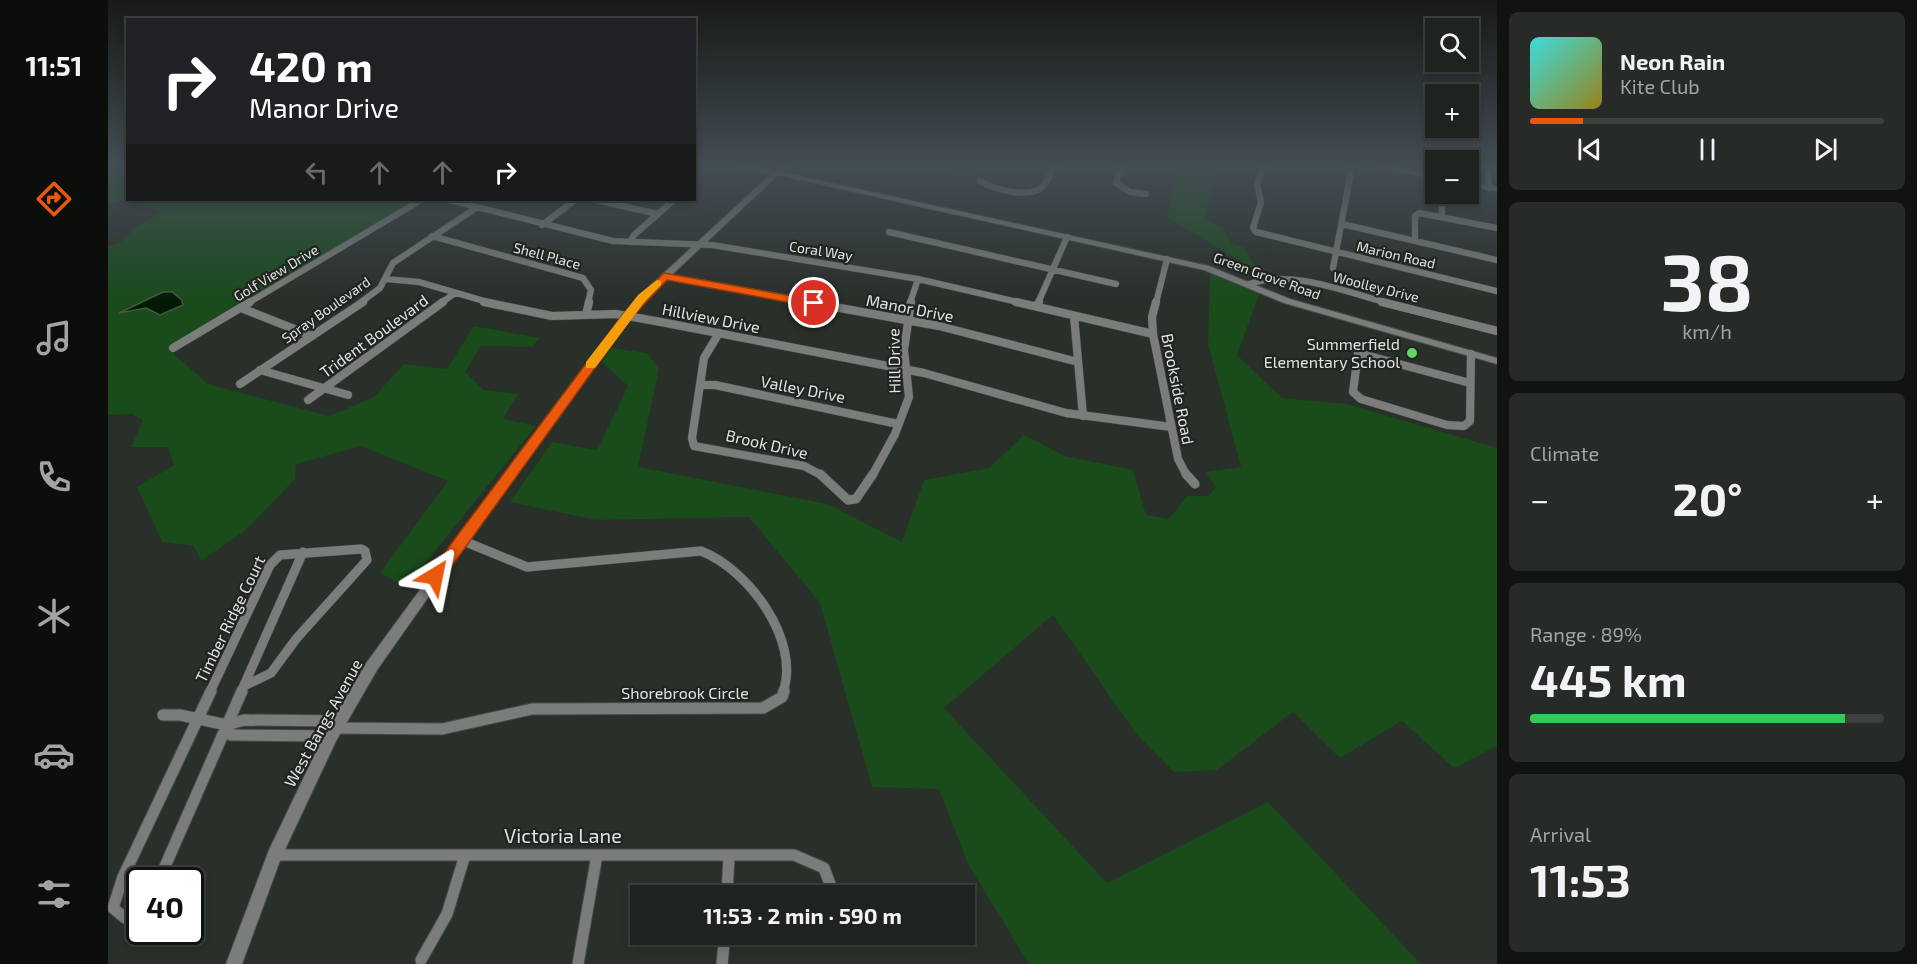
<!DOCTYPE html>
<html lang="en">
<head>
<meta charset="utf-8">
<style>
  :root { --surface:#1f231f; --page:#272b28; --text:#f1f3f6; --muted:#a1a4a4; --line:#3c403d; --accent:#ea580c }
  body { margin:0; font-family:"Exo 2",sans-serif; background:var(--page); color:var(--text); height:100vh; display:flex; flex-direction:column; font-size:22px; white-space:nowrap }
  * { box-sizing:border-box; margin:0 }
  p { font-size:20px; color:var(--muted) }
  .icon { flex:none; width:33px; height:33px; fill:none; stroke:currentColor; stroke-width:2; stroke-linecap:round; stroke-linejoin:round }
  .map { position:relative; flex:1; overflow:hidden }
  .drawer { display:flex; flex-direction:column; gap:12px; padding:12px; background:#111311; width:420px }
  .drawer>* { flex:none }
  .top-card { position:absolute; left:18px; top:18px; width:570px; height:183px; border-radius:0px; box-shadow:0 3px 9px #0003,0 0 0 2px var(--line); background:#202124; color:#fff; overflow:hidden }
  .controls { position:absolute; left:1317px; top:18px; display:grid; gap:12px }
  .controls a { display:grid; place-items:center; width:54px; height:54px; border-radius:0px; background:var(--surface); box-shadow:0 3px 9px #0003,0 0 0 2px var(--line); font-size:30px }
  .speed { position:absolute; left:18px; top:867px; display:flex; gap:12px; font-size:30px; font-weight:700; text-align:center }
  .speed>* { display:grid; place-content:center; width:78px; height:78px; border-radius:50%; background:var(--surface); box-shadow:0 3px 9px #0003,0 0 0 2px var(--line); line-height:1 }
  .speed .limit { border:3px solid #111; border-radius:9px; background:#fff; color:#111 }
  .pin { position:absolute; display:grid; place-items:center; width:51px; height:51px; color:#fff; margin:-26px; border:3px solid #fff; border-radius:50%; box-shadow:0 2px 6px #0007 }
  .me { position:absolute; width:66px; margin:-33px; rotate:35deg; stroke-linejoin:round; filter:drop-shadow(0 0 4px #0008) }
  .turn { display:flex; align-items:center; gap:21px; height:126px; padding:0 24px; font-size:27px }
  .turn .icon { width:78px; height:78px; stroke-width:2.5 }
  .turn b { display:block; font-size:42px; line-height:51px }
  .lanes { display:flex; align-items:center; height:57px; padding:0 24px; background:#0003; justify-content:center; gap:30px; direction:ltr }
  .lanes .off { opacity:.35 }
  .big { font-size:45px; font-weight:700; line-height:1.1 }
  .drawer .tile { flex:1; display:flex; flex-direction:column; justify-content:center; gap:9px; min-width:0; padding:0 21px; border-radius:9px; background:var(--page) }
  .drawer .dial { align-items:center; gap:0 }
  .dial b { font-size:78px; line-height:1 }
  .song { display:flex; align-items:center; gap:18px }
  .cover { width:72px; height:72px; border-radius:9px; background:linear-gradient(135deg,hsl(180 70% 55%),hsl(50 70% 35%)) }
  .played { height:6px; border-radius:3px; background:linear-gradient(90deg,var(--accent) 15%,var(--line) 15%) }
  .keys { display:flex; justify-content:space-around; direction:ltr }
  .heat { display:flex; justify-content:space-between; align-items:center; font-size:33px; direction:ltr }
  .charge { height:9px; border-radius:4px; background:linear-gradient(90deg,#34c759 89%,var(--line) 0) }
  .trip { position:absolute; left:522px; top:885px; width:345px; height:60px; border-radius:0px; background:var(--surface); box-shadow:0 3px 9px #0003,0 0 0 2px var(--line); font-weight:700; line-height:60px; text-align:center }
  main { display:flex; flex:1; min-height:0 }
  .dock { display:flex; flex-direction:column; width:108px; justify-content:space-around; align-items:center; background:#0c0e0c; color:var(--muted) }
  .dock .icon { width:42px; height:42px }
  .dock .on { color:var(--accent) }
  .dock b { font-size:27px; color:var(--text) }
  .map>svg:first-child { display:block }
  .green { fill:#194b1b }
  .water { fill:#011b02; stroke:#445745; stroke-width:1.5 }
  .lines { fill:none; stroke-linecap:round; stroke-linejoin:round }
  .minor-far3-casing { stroke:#464c46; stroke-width:7 }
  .minor-far2-casing { stroke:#464c46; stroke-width:9 }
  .minor-far1-casing { stroke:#464c46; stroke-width:10 }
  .minor-casing { stroke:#464c46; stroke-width:13 }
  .tertiary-casing { stroke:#464c46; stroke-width:2 }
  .minor-far3 { stroke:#7a7d7a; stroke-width:6 }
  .minor-far2 { stroke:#7a7d7a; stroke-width:8 }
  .minor-far1 { stroke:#7a7d7a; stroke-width:9 }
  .minor { stroke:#7a7d7a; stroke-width:11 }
  .tertiary { fill:#7a7d7a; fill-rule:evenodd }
  .route { fill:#ea580c; stroke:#983908; stroke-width:1.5 }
  .slow { fill:#f59e0b }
  .poi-dot { fill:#65d467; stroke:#202520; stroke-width:2 }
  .labels { text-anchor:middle; stroke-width:4.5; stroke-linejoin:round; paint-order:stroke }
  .far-street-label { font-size:14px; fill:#e0e4e0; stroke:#202520 }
  .street-label { font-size:16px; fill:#e0e4e0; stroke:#202520 }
  .poi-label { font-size:16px; fill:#e0e4e0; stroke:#202520; text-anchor:end }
  .near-street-label { font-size:20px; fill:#e0e4e0; stroke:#202520 }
</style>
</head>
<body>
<main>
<nav class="dock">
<b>11:51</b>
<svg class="icon on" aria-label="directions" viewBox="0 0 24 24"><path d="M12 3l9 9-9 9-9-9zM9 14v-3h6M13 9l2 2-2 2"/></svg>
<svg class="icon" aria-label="music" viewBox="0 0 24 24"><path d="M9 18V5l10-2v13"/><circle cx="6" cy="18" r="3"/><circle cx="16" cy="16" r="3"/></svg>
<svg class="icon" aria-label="phone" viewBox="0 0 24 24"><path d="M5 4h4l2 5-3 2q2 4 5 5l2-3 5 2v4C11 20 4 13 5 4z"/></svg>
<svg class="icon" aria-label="climate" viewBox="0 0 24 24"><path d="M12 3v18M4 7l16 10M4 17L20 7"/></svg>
<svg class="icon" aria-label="car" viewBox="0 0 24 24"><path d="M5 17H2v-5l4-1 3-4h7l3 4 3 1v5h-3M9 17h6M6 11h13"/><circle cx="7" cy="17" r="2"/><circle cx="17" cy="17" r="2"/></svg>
<svg class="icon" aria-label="filters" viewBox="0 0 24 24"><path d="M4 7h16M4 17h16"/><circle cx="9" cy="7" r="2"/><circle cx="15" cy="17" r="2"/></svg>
</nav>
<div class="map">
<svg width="1389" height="964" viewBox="0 0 1389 964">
  <rect width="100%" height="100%" fill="#292f29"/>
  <!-- green -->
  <path class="green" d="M0 166H19L20 200H308L60 349 100 384 221 416 266 397 296 364 339 369 366 326 432 338 424 347 373 346 357 372 375 390 410 394 395 419 428 426 298 587 272 573 340 481 253 446 188 464 187 479 138 530 93 561 86 546 54 542 29 487 66 465 60 447H23L35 420 24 414 0 415V247L13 242 29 226 55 212 20 200 0 204Z
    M832 166H885V171L861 176 829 170Z
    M1073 166H1112L1096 219 1114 227 1123 243 1137 248 1149 271 1058 217Z
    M1102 273 1151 295 1129 355 1174 398 1239 404 1389 448V746L1346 768 1294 721 1232 758 1185 712 1109 770 1066 772 1029 735 945 615 836 708 999 883 1160 802 1313 964H921L861 866 831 789 764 787 712 603 641 517 488 520 402 502 444 442 489 450 520 386 494 362 503 348 539 353 551 369 530 467 720 504 794 542 816 480 881 468 916 435 957 456 1025 470 1038 515 1061 519 1079 496H1100L1108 487 1098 472 1133 467 1100 344Z"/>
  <!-- water -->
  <path class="water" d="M55 292H64L74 300 75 305 52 315 38 308 11 313Z"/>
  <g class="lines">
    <defs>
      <path id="minor-far3" d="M1013 166 1008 183 1022 192 1038 194
        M1155 166 1149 185 1153 202 1145 228 1148 232 1389 291
        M1379 166 1381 188
        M872 181C885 189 923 200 935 186 940 181 943 172 947 166
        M1334 194V216
        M341 200 505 241 604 245 810 279 914 303
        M488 200 550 214
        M1234 224 1389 260
        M434 225 467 200
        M781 232 1008 284
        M324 236 475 278 483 290 480 303
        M1307 241V216L1311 213 1389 228
        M522 242 526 235 566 200
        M1225 268 1244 166
        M556 276 707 303
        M278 279 311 282 383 303
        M1141 284C1185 269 1237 292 1280 303
        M140 303 313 200
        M252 303 272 288 285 263 368 208
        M333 303 347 293
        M802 303 810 279
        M930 303 959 237
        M1048 303 1059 259"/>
      <path id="minor-far2" d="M376 302 444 316 508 314 553 322 816 373 958 413 1063 427
        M699 302 831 326 970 362
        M908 302 1045 334
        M1048 302 1044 317 1045 334 1070 459 1079 476
        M1274 302 1389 331
        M929 306 931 302
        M133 308 204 336
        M478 315 481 302
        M966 316 975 416
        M611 333 596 358 584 438 586 446 696 466 715 476
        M65 348 142 302
        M152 370 240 395
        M1362 383 1250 353 1245 392 1253 399 1339 425 1356 426 1362 421 1363 354
        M132 384 255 302
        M593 385H607L790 424
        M200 400 335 302
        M764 476 787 434 801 397 796 350 803 302"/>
      <path id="minor-far1" d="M712 474 740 500 748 499 765 474
        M1078 474 1087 484
        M353 540 419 567 593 551C640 569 693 640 675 692
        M102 692 162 565 172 555 253 549 257 551 259 560 188 639 163 673 136 686
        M133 692 195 552"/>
      <path id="minor" d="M55 715H72L119 725 136 720 231 721
        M119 725 123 735 223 736
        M228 728 334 729 424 709 655 708 674 697 676 691
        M166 855H686L716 868 725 892
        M51 880 134 691
        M619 896 621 855
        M32 906 17 918 5 908 15 877 103 691
        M313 960 339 914 357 855
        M470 964 489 855
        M614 964 617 934"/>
      <path id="tertiary" d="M633 166H644L667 171 672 166H679L673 172 1101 266 1182 299 1389 358V364L1176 303 1096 270 670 175 537 300 436 433 269 670 228 741 173 858 134 964H118L161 850 218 731 259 662 430 429 531 296 663 174 634 167Z
        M1269 166H1281L1328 175V179L1272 168Z
        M1360 182 1389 187V191L1360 186Z"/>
    </defs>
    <!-- minor-far3 casing -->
    <use href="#minor-far3" class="minor-far3-casing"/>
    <!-- minor-far2 casing -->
    <use href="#minor-far2" class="minor-far2-casing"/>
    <!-- minor-far1 casing -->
    <use href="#minor-far1" class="minor-far1-casing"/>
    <!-- minor casing -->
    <use href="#minor" class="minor-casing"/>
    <!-- tertiary casing -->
    <use href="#tertiary" class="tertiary-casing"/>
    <!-- minor-far3 -->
    <use href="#minor-far3" class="minor-far3"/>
    <!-- minor-far2 -->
    <use href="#minor-far2" class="minor-far2"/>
    <!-- minor-far1 -->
    <use href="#minor-far1" class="minor-far1"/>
    <!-- minor -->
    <use href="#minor" class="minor"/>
    <!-- tertiary -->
    <use href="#tertiary" class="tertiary"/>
  </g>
  <!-- sky -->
  <linearGradient id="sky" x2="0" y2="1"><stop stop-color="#171a17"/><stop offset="0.55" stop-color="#434d54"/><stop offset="1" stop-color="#434d54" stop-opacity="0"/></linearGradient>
  <rect width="1389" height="301" fill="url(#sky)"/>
  <!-- route -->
  <path class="route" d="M556 273 706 300 711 303 706 307 559 280 523 318 333 581H322L320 576 322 572 516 313Z"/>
  <!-- slow -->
  <path class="slow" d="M549 280 553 281V285L538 300 487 368H478V362L530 295Z"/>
  <!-- markers -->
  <circle class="poi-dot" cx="1304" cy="353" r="6"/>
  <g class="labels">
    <!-- far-street labels -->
    <g class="far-street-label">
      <text transform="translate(713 251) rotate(9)" y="5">Coral Way</text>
      <text transform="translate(1288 255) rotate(13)" y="5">Marion Road</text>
      <text transform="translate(439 256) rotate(15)" y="5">Shell Place</text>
      <text transform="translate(168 273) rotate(-31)" y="5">Golf View Drive</text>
      <text transform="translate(1159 276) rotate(20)" y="5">Green Grove Road</text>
      <text transform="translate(1268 287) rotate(14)" y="5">Woolley Drive</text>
      <text transform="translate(218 310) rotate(-35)" y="5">Spray Boulevard</text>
    </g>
    <!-- street labels -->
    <g class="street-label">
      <text transform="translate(802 308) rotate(11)" y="6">Manor Drive</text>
      <text transform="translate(603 318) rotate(11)" y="6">Hillview Drive</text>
      <text transform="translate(266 336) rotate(-36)" y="6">Trident Boulevard</text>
      <text transform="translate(786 361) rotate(-91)" y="6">Hill Drive</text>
      <text transform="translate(695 389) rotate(11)" y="6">Valley Drive</text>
      <text transform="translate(1070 389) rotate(79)" y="6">Brookside Road</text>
      <text transform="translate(659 444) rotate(13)" y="6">Brook Drive</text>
      <text transform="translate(122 619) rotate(-64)" y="6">Timber Ridge Court</text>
      <text x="577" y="699">Shorebrook Circle</text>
      <text transform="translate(215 723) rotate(-61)" y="6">West Bangs Avenue</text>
    </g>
    <!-- poi labels -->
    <g class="poi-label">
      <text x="1292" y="350">Summerfield<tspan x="1292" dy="18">Elementary School</tspan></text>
    </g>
    <!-- near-street labels -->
    <g class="near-street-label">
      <text x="455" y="843">Victoria Lane</text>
    </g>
  </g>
</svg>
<div class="controls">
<a><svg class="icon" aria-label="search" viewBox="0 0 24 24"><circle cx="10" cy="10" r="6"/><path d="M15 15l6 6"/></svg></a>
<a>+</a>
<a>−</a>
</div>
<div class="speed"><div class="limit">40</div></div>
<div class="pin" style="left:706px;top:303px;background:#d93025"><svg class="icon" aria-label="arrive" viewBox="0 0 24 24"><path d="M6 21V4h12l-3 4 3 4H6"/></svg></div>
<svg class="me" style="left:327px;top:576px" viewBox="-20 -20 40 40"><path d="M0-17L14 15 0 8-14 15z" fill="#ea580c" stroke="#fff" stroke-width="4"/></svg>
<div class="trip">11:53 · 2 min · 590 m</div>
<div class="top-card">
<div class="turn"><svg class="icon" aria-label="right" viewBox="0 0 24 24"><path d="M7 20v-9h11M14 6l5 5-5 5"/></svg><div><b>420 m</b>Manor Drive</div></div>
<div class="lanes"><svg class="icon off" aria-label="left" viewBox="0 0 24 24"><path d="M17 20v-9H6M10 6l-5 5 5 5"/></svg><svg class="icon off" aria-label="ahead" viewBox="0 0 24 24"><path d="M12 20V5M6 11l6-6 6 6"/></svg><svg class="icon off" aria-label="ahead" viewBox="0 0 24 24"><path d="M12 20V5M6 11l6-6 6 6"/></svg><svg class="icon" aria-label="right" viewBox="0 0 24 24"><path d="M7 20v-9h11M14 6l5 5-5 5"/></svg></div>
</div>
</div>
<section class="drawer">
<div class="tile">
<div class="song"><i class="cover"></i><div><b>Neon Rain</b><p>Kite Club</p></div></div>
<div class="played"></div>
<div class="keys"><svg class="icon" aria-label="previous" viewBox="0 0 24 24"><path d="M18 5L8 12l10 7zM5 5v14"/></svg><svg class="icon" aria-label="pause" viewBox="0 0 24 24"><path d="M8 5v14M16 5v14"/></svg><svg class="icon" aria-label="next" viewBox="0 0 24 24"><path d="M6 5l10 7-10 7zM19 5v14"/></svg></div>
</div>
<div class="tile dial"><b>38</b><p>km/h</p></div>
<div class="tile"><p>Climate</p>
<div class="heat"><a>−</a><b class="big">20°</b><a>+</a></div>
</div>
<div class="tile"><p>Range · 89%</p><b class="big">445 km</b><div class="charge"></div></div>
<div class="tile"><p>Arrival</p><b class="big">11:53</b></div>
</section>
</main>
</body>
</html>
